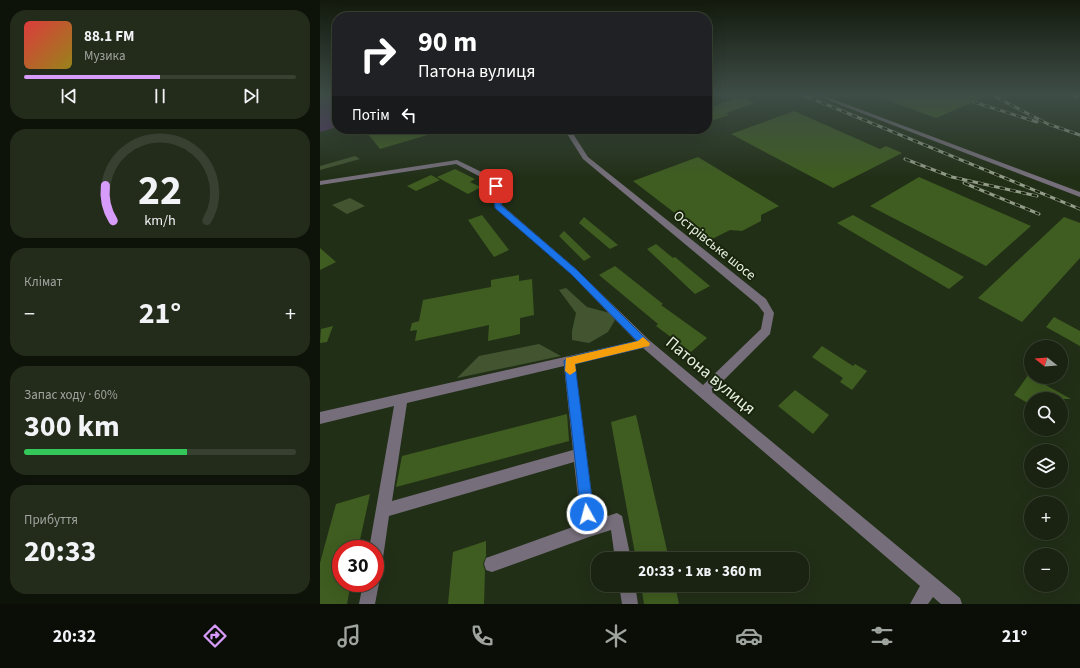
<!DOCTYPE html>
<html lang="uk">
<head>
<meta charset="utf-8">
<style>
  :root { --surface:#1a2311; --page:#232b1a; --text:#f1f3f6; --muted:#9fa49f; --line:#384031; --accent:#d79bf9 }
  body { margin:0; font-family:"Source Sans 3",sans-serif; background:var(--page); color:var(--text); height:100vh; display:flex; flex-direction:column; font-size:15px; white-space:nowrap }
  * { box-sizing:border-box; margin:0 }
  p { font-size:13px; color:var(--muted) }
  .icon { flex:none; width:22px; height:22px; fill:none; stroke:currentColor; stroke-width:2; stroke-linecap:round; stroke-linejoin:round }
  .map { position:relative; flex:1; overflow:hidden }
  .panel { display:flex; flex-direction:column; gap:10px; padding:10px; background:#0e1309; width:320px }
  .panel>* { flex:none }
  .guide { position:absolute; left:12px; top:12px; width:380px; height:122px; border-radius:16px; box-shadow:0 4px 16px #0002,0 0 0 1px var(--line); background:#202124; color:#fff; overflow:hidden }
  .needle { width:26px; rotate:287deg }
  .fabs { position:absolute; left:704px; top:340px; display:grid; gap:8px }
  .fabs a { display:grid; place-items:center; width:44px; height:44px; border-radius:50%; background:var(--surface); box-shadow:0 4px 16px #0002,0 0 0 1px var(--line); font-size:20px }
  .speed { position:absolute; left:12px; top:540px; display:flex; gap:8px; font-size:20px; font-weight:700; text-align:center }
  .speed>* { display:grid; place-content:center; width:52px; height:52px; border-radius:50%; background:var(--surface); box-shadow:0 4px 16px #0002,0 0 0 1px var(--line); line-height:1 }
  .speed .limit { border:6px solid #d22; background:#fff; color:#111 }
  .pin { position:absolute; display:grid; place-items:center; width:34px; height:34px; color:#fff; margin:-17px; border-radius:8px; box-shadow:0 2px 6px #0006 }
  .me { position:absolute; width:44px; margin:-22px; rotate:353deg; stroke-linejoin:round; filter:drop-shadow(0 0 3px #0008) }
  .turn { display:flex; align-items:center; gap:14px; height:84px; padding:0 20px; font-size:18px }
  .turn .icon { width:52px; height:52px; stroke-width:2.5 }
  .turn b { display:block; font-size:28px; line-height:34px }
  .then { display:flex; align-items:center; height:38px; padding:0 20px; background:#0003; gap:8px; font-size:15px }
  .big { font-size:30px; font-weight:700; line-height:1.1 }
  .panel .card { flex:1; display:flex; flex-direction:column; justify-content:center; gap:6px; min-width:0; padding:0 14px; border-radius:16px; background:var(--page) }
  .panel .dial { align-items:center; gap:0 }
  .dial svg { height:104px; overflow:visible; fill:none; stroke:var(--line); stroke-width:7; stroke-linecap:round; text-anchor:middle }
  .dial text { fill:var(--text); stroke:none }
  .song { display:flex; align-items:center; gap:12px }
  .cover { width:48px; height:48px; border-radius:6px; background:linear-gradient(135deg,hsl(0 70% 55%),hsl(50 70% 35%)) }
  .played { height:4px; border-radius:2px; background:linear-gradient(90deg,var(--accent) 50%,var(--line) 50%) }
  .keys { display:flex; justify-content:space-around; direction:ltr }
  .heat { display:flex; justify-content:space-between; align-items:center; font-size:22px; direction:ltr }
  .charge { height:6px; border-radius:3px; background:linear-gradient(90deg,#34c759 60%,var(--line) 0) }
  .trip { position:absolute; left:271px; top:552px; width:218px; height:40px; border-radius:16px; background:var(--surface); box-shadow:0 4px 16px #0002,0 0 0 1px var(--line); font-weight:700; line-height:40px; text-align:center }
  .tab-bar { display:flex; height:64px; justify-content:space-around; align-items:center; background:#0a0e07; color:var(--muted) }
  .tab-bar .icon { width:28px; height:28px }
  .tab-bar .on { color:var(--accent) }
  .tab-bar b { font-size:18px; color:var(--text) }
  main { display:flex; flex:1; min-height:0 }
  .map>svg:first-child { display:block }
  .green { fill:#425530 }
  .water { fill:#543266 }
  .building { fill:#3f5d20 }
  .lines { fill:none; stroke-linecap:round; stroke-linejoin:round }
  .minor { fill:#766f7b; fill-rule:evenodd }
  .rail-casing { stroke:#929c89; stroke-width:3 }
  .rail { stroke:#19250d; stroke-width:2; stroke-dasharray:5.5; stroke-linecap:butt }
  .route { fill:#1a73e8; stroke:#114b97 }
  .slow { fill:#f59e0b }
  .labels { text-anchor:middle; stroke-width:4; stroke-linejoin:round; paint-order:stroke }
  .street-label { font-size:14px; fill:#e8f0e1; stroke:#19250d }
  .near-street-label { font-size:17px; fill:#e8f0e1; stroke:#19250d }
</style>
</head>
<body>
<main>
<section class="panel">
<div class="card">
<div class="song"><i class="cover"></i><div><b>88.1 FM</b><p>Музика</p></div></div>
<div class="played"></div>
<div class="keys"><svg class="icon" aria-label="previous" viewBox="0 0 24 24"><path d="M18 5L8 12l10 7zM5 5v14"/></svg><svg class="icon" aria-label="pause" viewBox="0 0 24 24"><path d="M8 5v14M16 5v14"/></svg><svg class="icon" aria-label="next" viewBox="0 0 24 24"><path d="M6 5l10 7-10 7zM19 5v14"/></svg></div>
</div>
<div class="card dial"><svg viewBox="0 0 100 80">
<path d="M14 69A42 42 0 1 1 86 69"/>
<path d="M14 69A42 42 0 0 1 8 42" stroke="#d79bf9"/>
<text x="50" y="56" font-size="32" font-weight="700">22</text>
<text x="50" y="72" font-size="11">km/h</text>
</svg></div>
<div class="card"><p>Клімат</p>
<div class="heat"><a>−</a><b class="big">21°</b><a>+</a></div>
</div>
<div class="card"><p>Запас ходу · 60%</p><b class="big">300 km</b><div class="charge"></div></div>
<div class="card"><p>Прибуття</p><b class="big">20:33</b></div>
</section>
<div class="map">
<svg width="760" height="604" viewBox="0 0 760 604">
  <rect width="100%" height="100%" fill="#222f17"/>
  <!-- green -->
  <path class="green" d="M35 156 40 159 0 170V166Z
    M30 198 45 206 27 214 12 205Z
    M246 288 267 307 290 313 295 320 288 332 269 343 252 340V331L256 313 239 290Z
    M219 344 241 356 137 378 159 356Z"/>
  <!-- water -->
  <path class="water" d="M0 94H17V127L0 132Z"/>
  <!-- building -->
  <path class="building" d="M551 94H672L616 118Z
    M421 97 435 103 406 113 409 115 387 122V108Z
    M474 111 560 149 566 146 582 153 513 188 411 134Z
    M44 129H121V131L60 149Z
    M378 157 459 206 441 215V221L422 231 410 230 390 240 313 181Z
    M135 169 155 179 150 182 161 187 148 194 117 177Z
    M111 175 120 180 96 191 87 186Z
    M599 177 711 226 666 266 550 206Z
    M162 215 189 250 174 257 148 220Z
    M533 215 644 277 629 289 517 223Z
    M264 217 298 245 290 249 259 223Z
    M744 217 760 223V258L702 322 658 298Z
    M244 231 271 257 264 261 239 236Z
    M336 244 353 258 355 257 390 286 375 294 327 249Z
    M0 248 16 262 0 270Z
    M295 266 343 304 341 305 387 338 371 352 336 326 338 324 279 275Z
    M199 275V281L212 279 214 315 200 318V334L168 341 169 325 95 341 97 330 90 331 92 323 99 321 103 300 171 287V280Z
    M734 317 760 331V346L726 327Z
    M13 326 7 342 0 343 1 329Z
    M502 346 533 366 535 364 547 371 532 390 520 382 523 378 492 357Z
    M709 374 711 377 751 399H711V405L694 395Z
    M475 390 509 415 493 434 458 406Z
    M247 414 249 441 76 487 82 456Z
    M316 415 349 559H316L291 422Z
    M50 494 38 549H21V583H31L27 604H0V563L16 504Z
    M166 541V556L163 564 165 571 164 604H128L133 552Z
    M321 585H355L359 604H324Z"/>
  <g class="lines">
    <!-- minor -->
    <path class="minor" d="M492 94H499L760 192V197Z
      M244 129H250L268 157 446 299 454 313 450 334 392 392 640 598 642 604H621L613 597 608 604H590L600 586 323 348 255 364 275 520 297 513 302 516 311 559H295L291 530 269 537 172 572 166 570 164 564 166 558 261 524 254 462 69 516 63 558 61 564 55 566V549H49L74 406 0 424V412L316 341 251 274 175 208 172 183 136 164 0 185V181L137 160 178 180 181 189 182 205 257 270 329 340 383 385 441 329 444 313 438 305 263 159ZM244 366 253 450 72 501 87 403Z
      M55 576 59 583 55 604H39L43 583H55Z
      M299 585H315L318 604H302Z"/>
    <defs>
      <path id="rail" d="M481 94 760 209
        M670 94 728 124 760 135
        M748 94 760 97
        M654 102 717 122
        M585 159 632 177 717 196
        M644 183 719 214"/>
    </defs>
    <!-- rail casing -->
    <use href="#rail" class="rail-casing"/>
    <!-- rail -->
    <use href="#rail" class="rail"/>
  </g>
  <!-- sky -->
  <linearGradient id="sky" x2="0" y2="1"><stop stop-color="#131a0d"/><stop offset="0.53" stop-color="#3e4d47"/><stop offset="1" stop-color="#3e4d47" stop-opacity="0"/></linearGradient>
  <rect width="760" height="178" fill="url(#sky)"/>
  <!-- route -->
  <path class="route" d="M176 183 179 186 181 205 257 270 330 343 325 347 255 364 274 514 272 519 267 521 263 519 261 514 244 361 249 357 317 341 251 274 175 208 173 186Z"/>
  <!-- slow -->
  <path class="slow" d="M323 337 330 343 329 346 255 364 256 371 250 375 245 371 246 358 318 341Z"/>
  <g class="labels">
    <!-- street labels -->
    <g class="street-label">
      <text transform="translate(395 245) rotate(39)" y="5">Острівське шосе</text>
    </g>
    <!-- near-street labels -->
    <g class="near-street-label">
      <text transform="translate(391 375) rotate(40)" y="6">Патона вулиця</text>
    </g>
  </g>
</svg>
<div class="fabs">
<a><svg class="needle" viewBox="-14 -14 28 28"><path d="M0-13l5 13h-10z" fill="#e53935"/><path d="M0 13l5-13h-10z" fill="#9fa49f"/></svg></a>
<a><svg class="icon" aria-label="search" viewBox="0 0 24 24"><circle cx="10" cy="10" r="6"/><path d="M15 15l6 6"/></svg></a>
<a><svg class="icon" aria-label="layers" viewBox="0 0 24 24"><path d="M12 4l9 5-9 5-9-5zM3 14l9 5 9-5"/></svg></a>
<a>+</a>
<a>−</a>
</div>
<div class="speed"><div class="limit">30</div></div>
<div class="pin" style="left:176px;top:186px;background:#d93025"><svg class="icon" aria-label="arrive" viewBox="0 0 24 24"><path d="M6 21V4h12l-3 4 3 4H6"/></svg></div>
<svg class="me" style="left:267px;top:514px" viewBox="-20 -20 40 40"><circle r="17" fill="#1a73e8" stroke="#fff" stroke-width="3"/><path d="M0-11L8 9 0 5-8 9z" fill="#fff"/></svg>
<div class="trip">20:33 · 1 хв · 360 m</div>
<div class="guide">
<div class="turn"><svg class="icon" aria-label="right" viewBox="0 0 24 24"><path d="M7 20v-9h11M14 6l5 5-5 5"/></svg><div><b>90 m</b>Патона вулиця</div></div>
<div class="then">Потім<svg class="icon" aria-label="left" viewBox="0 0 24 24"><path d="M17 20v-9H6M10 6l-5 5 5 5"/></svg></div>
</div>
</div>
</main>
<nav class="tab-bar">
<b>20:32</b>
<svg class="icon on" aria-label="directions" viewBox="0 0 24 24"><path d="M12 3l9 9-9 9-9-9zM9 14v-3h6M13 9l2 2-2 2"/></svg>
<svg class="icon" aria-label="music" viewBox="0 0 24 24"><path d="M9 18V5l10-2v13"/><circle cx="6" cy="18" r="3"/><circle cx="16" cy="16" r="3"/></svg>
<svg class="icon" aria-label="phone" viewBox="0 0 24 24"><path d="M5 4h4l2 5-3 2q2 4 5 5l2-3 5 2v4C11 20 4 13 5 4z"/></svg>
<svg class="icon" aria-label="climate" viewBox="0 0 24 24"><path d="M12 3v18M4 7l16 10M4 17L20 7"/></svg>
<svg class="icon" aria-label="car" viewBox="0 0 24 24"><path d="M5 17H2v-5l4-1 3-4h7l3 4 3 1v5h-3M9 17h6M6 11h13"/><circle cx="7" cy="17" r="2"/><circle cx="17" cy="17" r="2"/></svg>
<svg class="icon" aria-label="filters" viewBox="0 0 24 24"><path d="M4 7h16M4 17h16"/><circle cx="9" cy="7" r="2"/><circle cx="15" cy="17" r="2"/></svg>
<b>21°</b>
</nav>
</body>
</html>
